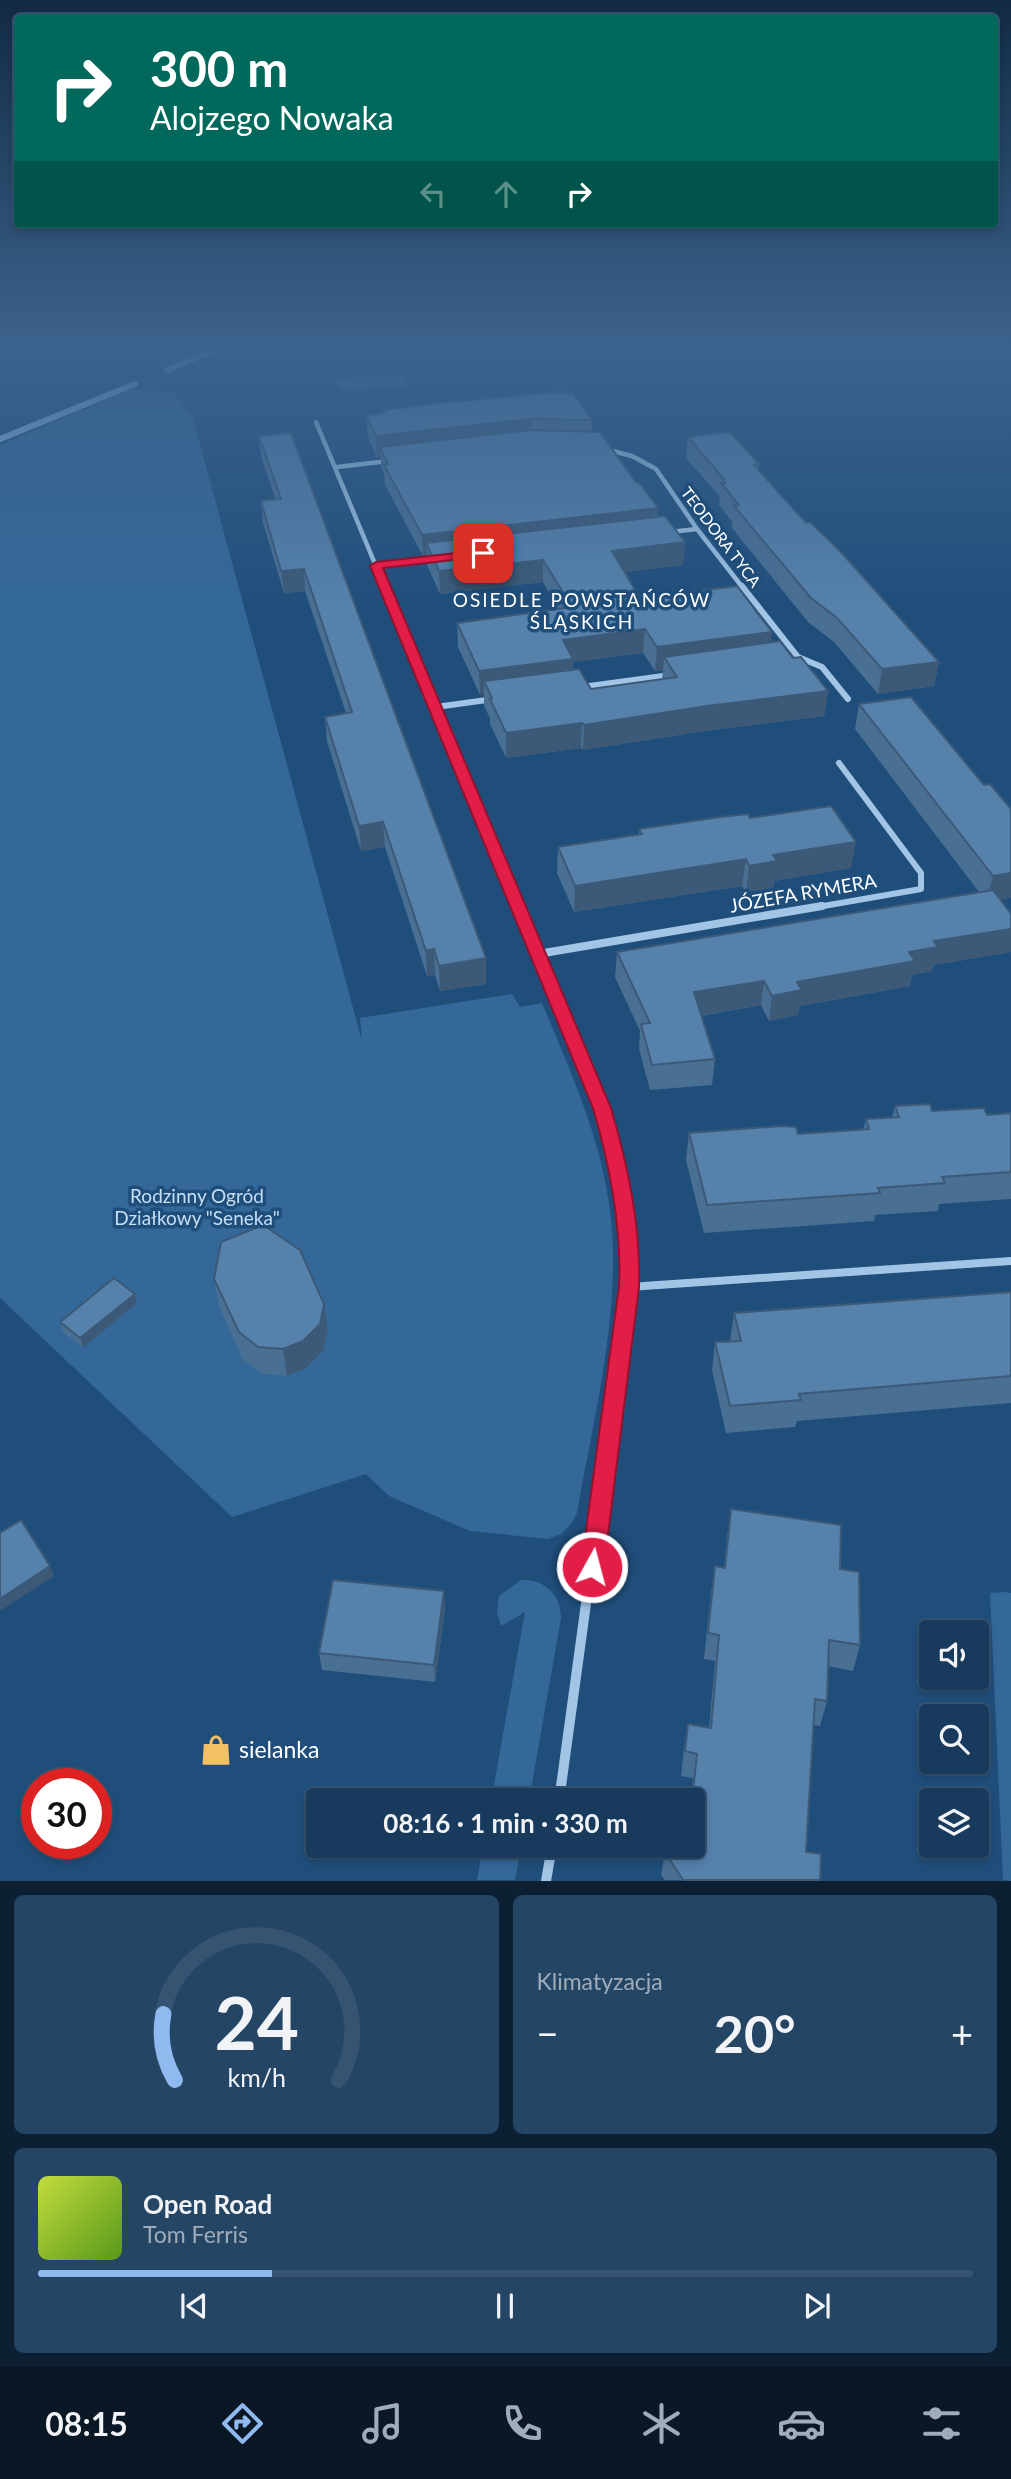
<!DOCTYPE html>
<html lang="pl">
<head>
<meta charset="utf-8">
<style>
  :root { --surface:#183a5c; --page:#254565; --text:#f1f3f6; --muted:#9fadbb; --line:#365472; --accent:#90b9f0 }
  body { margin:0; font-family:Lato,sans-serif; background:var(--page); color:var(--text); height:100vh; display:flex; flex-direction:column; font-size:26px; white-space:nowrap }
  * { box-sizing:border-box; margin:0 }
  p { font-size:23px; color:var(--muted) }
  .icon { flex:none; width:38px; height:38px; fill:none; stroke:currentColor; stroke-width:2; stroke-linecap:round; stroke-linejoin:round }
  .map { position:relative; height:1881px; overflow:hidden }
  .sheet { display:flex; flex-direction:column; gap:14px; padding:14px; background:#0d2033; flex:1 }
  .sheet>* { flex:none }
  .banner { position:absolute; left:14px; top:14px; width:984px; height:214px; border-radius:7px; box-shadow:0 4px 10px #0003,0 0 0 2px var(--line); background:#00695c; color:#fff; overflow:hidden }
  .buttons { position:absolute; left:919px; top:1620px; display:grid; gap:14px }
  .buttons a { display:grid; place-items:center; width:70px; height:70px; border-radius:7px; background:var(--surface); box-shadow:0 4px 10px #0003,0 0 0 2px var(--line); font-size:35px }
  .speed { position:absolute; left:21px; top:1768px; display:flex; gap:14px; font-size:35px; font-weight:700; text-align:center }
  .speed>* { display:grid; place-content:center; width:91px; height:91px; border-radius:50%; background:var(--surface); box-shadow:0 4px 10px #0003,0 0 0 2px var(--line); line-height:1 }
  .speed .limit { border:10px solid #d22; background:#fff; color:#111 }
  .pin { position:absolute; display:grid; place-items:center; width:60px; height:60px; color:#fff; margin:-30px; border-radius:14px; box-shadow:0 4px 10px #0006 }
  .me { position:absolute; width:77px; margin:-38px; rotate:7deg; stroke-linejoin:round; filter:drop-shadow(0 0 5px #0008) }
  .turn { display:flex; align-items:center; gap:24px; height:147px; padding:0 21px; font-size:32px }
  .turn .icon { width:91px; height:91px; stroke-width:2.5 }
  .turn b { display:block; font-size:49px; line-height:60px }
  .lanes { display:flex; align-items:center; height:66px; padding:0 21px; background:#0003; justify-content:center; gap:35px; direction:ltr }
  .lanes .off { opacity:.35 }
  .big { font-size:52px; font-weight:700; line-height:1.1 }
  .sheet .widget { flex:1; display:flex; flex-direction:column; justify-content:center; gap:10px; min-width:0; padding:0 24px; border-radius:10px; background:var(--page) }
  .sheet .dial { align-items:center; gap:0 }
  .dial svg { height:182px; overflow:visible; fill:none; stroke:var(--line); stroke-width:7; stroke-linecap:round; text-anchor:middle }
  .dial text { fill:var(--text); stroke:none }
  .song { display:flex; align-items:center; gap:21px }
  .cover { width:84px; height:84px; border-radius:10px; background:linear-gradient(135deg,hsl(70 70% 55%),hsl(90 70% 35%)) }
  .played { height:7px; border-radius:4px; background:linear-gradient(90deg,var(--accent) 25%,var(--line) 25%) }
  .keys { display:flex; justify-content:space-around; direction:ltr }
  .heat { display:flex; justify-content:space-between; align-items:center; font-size:38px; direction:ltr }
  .sheet .tiles { flex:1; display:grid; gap:14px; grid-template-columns:1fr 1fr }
  .widget:last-child { grid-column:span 2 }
  .trip { position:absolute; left:306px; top:1788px; width:399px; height:70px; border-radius:7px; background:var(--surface); box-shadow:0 4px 10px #0003,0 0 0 2px var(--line); font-weight:700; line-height:70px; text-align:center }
  .menu { display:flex; height:112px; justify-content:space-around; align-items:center; background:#0a1725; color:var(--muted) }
  .menu .icon { width:49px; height:49px }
  .menu .selected { color:var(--accent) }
  .menu b { font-size:32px; color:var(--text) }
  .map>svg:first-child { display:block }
  .green { fill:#336899 }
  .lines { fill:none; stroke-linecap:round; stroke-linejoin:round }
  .stream { stroke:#96c1e7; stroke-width:6 }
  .minor-far3 { stroke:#a2c5e6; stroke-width:4.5 }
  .minor-far2 { stroke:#a2c5e6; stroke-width:6 }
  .minor-far1 { stroke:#a2c5e6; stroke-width:8 }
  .minor { stroke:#a2c5e6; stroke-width:10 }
  .wall { fill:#496f93; fill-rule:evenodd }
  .shaded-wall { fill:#3c5a78 }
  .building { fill:#5581ab; stroke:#3c5a78; stroke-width:2 }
  .route { fill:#e11d48; stroke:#92132f; stroke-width:2 }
  .labels { text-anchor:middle; stroke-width:7; stroke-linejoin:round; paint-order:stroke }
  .far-street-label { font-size:16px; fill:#fff; stroke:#204e7b }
  .far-quarter-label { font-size:19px; letter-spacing:2px; fill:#fff; stroke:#204e7b }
  .street-label { font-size:19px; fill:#fff; stroke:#204e7b }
  .park-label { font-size:19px; fill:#c5def5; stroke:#204e7b }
  .near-poi-label { font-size:23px; fill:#fff; stroke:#204e7b; text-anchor:start }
</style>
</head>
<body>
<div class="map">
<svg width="1011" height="1881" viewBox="0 0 1011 1881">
  <rect width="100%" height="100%" fill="#204e7b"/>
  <!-- green -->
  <path class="green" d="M445 344H500L505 351 451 355Z
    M402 373 409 385 341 391 336 379Z
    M131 389 174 393 192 415 362 1041 360 1018 512 994 520 1007 542 1003C569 1068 599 1133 609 1203 624 1302 594 1415 577 1513L571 1524 561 1534 548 1539 470 1531 389 1496 366 1474 232 1517 0 1298V445Z
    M521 1580C545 1579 561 1595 561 1618L529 1801H491L525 1612 501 1626 497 1613 499 1596Z
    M1005 1592 1011 1593V1881L1003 1880 990 1593Z
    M483 1846H521L515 1880H477Z"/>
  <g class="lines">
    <!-- stream -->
    <path class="stream" d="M167 370 230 344
      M0 439 135 384"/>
    <!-- minor-far3 -->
    <path class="minor-far3" d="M316 422 385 588
      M605 449 632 456 656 469 697 529 743 588
      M337 467 388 461
      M670 532 697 529
      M376 566 436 559"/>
    <!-- minor-far2 -->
    <path class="minor-far2" d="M384 586 518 908
      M742 586 798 657 822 667 848 699
      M582 687 671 675
      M436 707 494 699
      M812 908 921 889V873L839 763"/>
    <!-- minor-far1 -->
    <path class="minor-far1" d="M518 906C577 1047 645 1169 623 1328
      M538 954 822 906
      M629 1287 1011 1261"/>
    <!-- minor -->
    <path class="minor" d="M559 1801 624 1326
      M546 1881 552 1846"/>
  </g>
  <!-- wall -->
  <path class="wall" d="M384 410 592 420V432L658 508V516L685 542 683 565 624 572 640 598 771 643 793 658 828 691 824 716 705 731 583 750 581 748 506 758 490 724V718L484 706V695H480L458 647 457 623 558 609 543 582 440 594 427 565V555L423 556 385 485 384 473 381 467V457L377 458 368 437 366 416 384 412ZM643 653 655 671 663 670 662 679 591 689 573 669V662Z
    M259 436 486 958V984L440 991 435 975 427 976 385 847 361 851 327 741 325 717 346 713 305 591 284 593 263 523 261 501 276 500 261 456Z
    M688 437 759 464 758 469 806 523 939 662 934 686 878 694 834 642 808 622 732 528V522L719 505 720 497 686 458Z
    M859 704 984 785 1000 900 1011 914V952L934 965 932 971 912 975 910 986 800 1006 798 1015 769 1021 761 1005 701 1016 715 1059 712 1085 650 1090 639 1049 640 1031 615 977 617 952 979 892 855 729Z
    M750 818 851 868 774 881 773 888 746 892 742 886 574 912 557 873 558 847 639 834V829Z
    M895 1106 932 1111 987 1115 1011 1113V1199L939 1204 938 1211 875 1215 874 1221 704 1233 686 1160 689 1133 798 1134 863 1130 866 1119 892 1117Z
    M214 1279 328 1331 323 1351 306 1368 287 1376 262 1374 243 1360 219 1306Z
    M1011 1292V1403L797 1421 795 1427 726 1433 712 1370 715 1342 730 1341 734 1313Z
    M135 1294 137 1303 83 1348 63 1332 60 1322Z
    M731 1509 840 1569 860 1645 853 1671 828 1666 827 1701 820 1726 813 1725 806 1852 820 1880H665L661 1875 665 1852 685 1856 686 1846H693V1801H691L693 1778 681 1776 684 1749 688 1724 709 1728 715 1661 704 1659 711 1592 715 1566 724 1568 727 1536Z
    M445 1609 435 1682 322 1670 319 1653Z"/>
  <!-- shaded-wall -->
  <path class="shaded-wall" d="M531 419 530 440 380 447 381 457 377 458 376 436Z
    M658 508 657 529 426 543 427 555 423 556 422 535Z
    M685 542 683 565 611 574 612 551Z
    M543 560V582L440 594 439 571Z
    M304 569 305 591 284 593 281 571Z
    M645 629 643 653 573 662V682L484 681V695H480L479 671 563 640Z
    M772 632 769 655 664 657 663 670 655 671 657 647Z
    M939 662 934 686 878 694 882 669Z
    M828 691 824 716 705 731 583 750 584 725 707 706Z
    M582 723 581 748 506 758V733Z
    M383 822 385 847 361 851 359 826Z
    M856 842 851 868 774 881 773 888 746 892 749 866 773 855Z
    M746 859 742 886 574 912 575 886Z
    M1011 873V898L986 902 993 876Z
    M1011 929V952L934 965 932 971 912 975 910 986 800 1006 798 1015 769 1021 772 996 797 982 909 952 934 941Z
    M434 949 435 975 427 976 426 951Z
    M486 958V984L440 991 439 966Z
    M764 981 761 1005 692 1017 694 992Z
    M135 1294 137 1303 83 1348 80 1338Z
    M324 1304 328 1331 323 1351 306 1368 287 1376 283 1349Z
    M50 1566 54 1576 0 1611V1599Z
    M444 1591 445 1609 435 1682 434 1665Z"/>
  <!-- building -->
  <path class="building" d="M554 392 573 393 592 420 531 419 376 436 366 416 385 412 384 410 439 403Z
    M531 430 600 432 635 481 641 485 658 508 422 535 384 465 388 464 380 447Z
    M730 432 759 464 754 465 806 523 810 522 840 551 939 662 882 669 837 618 811 598 734 506 739 505 721 483H725L722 479H724L688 437Z
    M291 433 486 958 439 966 434 949 426 951 383 822 359 826 325 717 352 712 304 569 281 571 261 501 281 499 259 436Z
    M665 516 685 542 612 551 640 598 737 586 772 632 657 647 645 629 563 640 573 659 479 671 457 623 572 607 543 560 439 571 426 543Z
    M780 641 793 658 801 657 828 691 707 706 584 725 582 723 506 733 490 699 492 698 484 681 579 669 591 689 663 679 677 677 664 657Z
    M911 697 984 785 990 784 1011 809V873L993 876 859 704Z
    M831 806 856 842 773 855 777 861 749 866 746 859 575 886 558 847 642 834 639 829 720 817 748 814 750 818Z
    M993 890 1011 914V929L934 941 938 947 909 952 915 961 797 982 802 990 772 996 764 981 694 992 715 1059 652 1065 641 1024 650 1023 617 952Z
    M930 1104 932 1111 984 1108 987 1115 1011 1113V1172L942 1177 945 1183 878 1188 880 1193 707 1205 689 1133 782 1126 796 1127 798 1134 869 1129 866 1119 899 1117 895 1106Z
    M263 1225 300 1250 324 1304 320 1324 303 1341 283 1349 258 1347 239 1332 214 1279 221 1242Z
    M114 1278 135 1294 80 1338 60 1322Z
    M1011 1292V1376L799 1394 801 1400 730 1406 715 1342 741 1341 734 1313Z
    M731 1509 841 1525 840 1569 859 1572 860 1645 829 1640 827 1701 815 1699 806 1852 821 1854 820 1880H683L665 1852 687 1857 688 1846H693L692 1801 697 1754 685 1751 688 1724 711 1728 719 1635 708 1633 715 1566 725 1568Z
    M21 1520 50 1566 0 1599V1533Z
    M333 1580 444 1591 434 1665 319 1653Z"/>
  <!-- sky -->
  <linearGradient id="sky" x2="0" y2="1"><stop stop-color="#122b44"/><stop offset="0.57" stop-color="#3c638d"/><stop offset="1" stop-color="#3c638d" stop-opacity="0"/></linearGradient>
  <rect width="1011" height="607" fill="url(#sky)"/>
  <!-- route -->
  <path class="route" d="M483 550 487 551V556L383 568 611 1108C628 1166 641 1226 639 1287L604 1567 600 1575 592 1578 584 1575 581 1567 619 1287C622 1226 610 1166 593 1108L370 566 376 562Z"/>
  <!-- icons -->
  <defs>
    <symbol id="shop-bare" viewBox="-9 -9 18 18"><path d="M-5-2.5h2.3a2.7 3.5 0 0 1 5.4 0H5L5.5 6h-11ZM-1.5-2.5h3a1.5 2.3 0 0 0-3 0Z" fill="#f3c063" stroke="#204e7b" stroke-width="2.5" paint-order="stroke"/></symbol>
  </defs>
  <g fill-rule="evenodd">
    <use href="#shop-bare" x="194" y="1728" width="44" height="44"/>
  </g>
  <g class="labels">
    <!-- far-street labels -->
    <g class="far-street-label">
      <text transform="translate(721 537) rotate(53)" y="6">TEODORA TYCA</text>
    </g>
    <!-- far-quarter labels -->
    <g class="far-quarter-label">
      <text x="582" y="607">OSIEDLE POWSTAŃCÓW<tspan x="582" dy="22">ŚLĄSKICH</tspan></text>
    </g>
    <!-- street labels -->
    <g class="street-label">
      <text transform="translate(803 893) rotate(-10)" y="7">JÓZEFA RYMERA</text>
    </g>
    <!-- park labels -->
    <g class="park-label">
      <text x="197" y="1203">Rodzinny Ogród<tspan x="197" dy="22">Działkowy "Seneka"</tspan></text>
    </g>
    <!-- near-poi labels -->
    <g class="near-poi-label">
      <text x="239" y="1758">sielanka</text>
    </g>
  </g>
</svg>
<div class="buttons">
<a><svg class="icon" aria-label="sound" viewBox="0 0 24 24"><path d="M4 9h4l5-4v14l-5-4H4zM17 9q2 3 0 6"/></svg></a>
<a><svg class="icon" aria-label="search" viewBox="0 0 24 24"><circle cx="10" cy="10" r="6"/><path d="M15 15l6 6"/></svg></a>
<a><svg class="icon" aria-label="layers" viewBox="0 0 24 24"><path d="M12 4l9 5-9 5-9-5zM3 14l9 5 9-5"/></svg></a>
</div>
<div class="speed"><div class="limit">30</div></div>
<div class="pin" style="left:483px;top:553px;background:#d93025"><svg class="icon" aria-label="arrive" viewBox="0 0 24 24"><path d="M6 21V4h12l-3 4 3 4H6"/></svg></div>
<svg class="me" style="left:592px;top:1567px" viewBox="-20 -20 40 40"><circle r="17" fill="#e11d48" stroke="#fff" stroke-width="3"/><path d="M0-11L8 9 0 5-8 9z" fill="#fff"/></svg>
<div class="trip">08:16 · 1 min · 330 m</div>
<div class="banner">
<div class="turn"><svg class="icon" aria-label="right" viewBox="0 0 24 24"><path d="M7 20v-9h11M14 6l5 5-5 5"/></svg><div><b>300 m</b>Alojzego Nowaka</div></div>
<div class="lanes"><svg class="icon off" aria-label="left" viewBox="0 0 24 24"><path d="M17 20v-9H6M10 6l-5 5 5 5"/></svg><svg class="icon off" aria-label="ahead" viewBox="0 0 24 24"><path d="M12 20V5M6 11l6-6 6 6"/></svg><svg class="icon" aria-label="right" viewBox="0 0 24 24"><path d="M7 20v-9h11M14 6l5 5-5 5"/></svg></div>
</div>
</div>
<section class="sheet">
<div class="tiles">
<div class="widget dial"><svg viewBox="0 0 100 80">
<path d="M14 69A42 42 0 1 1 86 69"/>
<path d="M14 69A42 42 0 0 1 9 40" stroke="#90b9f0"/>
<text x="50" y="56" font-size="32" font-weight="700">24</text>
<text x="50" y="72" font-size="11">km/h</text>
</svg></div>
<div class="widget"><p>Klimatyzacja</p>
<div class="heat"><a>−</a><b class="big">20°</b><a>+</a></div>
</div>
<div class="widget">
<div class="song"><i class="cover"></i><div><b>Open Road</b><p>Tom Ferris</p></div></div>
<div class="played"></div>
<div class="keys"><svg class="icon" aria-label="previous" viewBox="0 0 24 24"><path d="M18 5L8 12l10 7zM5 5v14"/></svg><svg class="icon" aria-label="pause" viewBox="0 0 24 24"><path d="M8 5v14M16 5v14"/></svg><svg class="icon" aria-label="next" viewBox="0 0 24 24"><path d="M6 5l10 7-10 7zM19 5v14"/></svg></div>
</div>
</div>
</section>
<nav class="menu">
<b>08:15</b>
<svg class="icon selected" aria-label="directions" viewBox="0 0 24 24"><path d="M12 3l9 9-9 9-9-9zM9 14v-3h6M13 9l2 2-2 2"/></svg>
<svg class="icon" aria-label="music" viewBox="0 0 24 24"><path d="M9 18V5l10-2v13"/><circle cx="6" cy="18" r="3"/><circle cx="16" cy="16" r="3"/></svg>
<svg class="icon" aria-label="phone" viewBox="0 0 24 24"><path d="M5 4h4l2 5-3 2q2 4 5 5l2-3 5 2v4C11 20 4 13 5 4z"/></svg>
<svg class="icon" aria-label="climate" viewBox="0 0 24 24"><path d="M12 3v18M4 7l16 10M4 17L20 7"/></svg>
<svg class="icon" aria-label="car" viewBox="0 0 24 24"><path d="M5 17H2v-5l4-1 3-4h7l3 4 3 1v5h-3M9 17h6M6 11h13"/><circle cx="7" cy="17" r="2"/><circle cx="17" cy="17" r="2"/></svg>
<svg class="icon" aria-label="filters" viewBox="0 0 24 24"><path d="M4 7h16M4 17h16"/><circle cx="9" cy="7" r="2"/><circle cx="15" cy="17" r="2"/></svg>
</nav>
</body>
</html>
